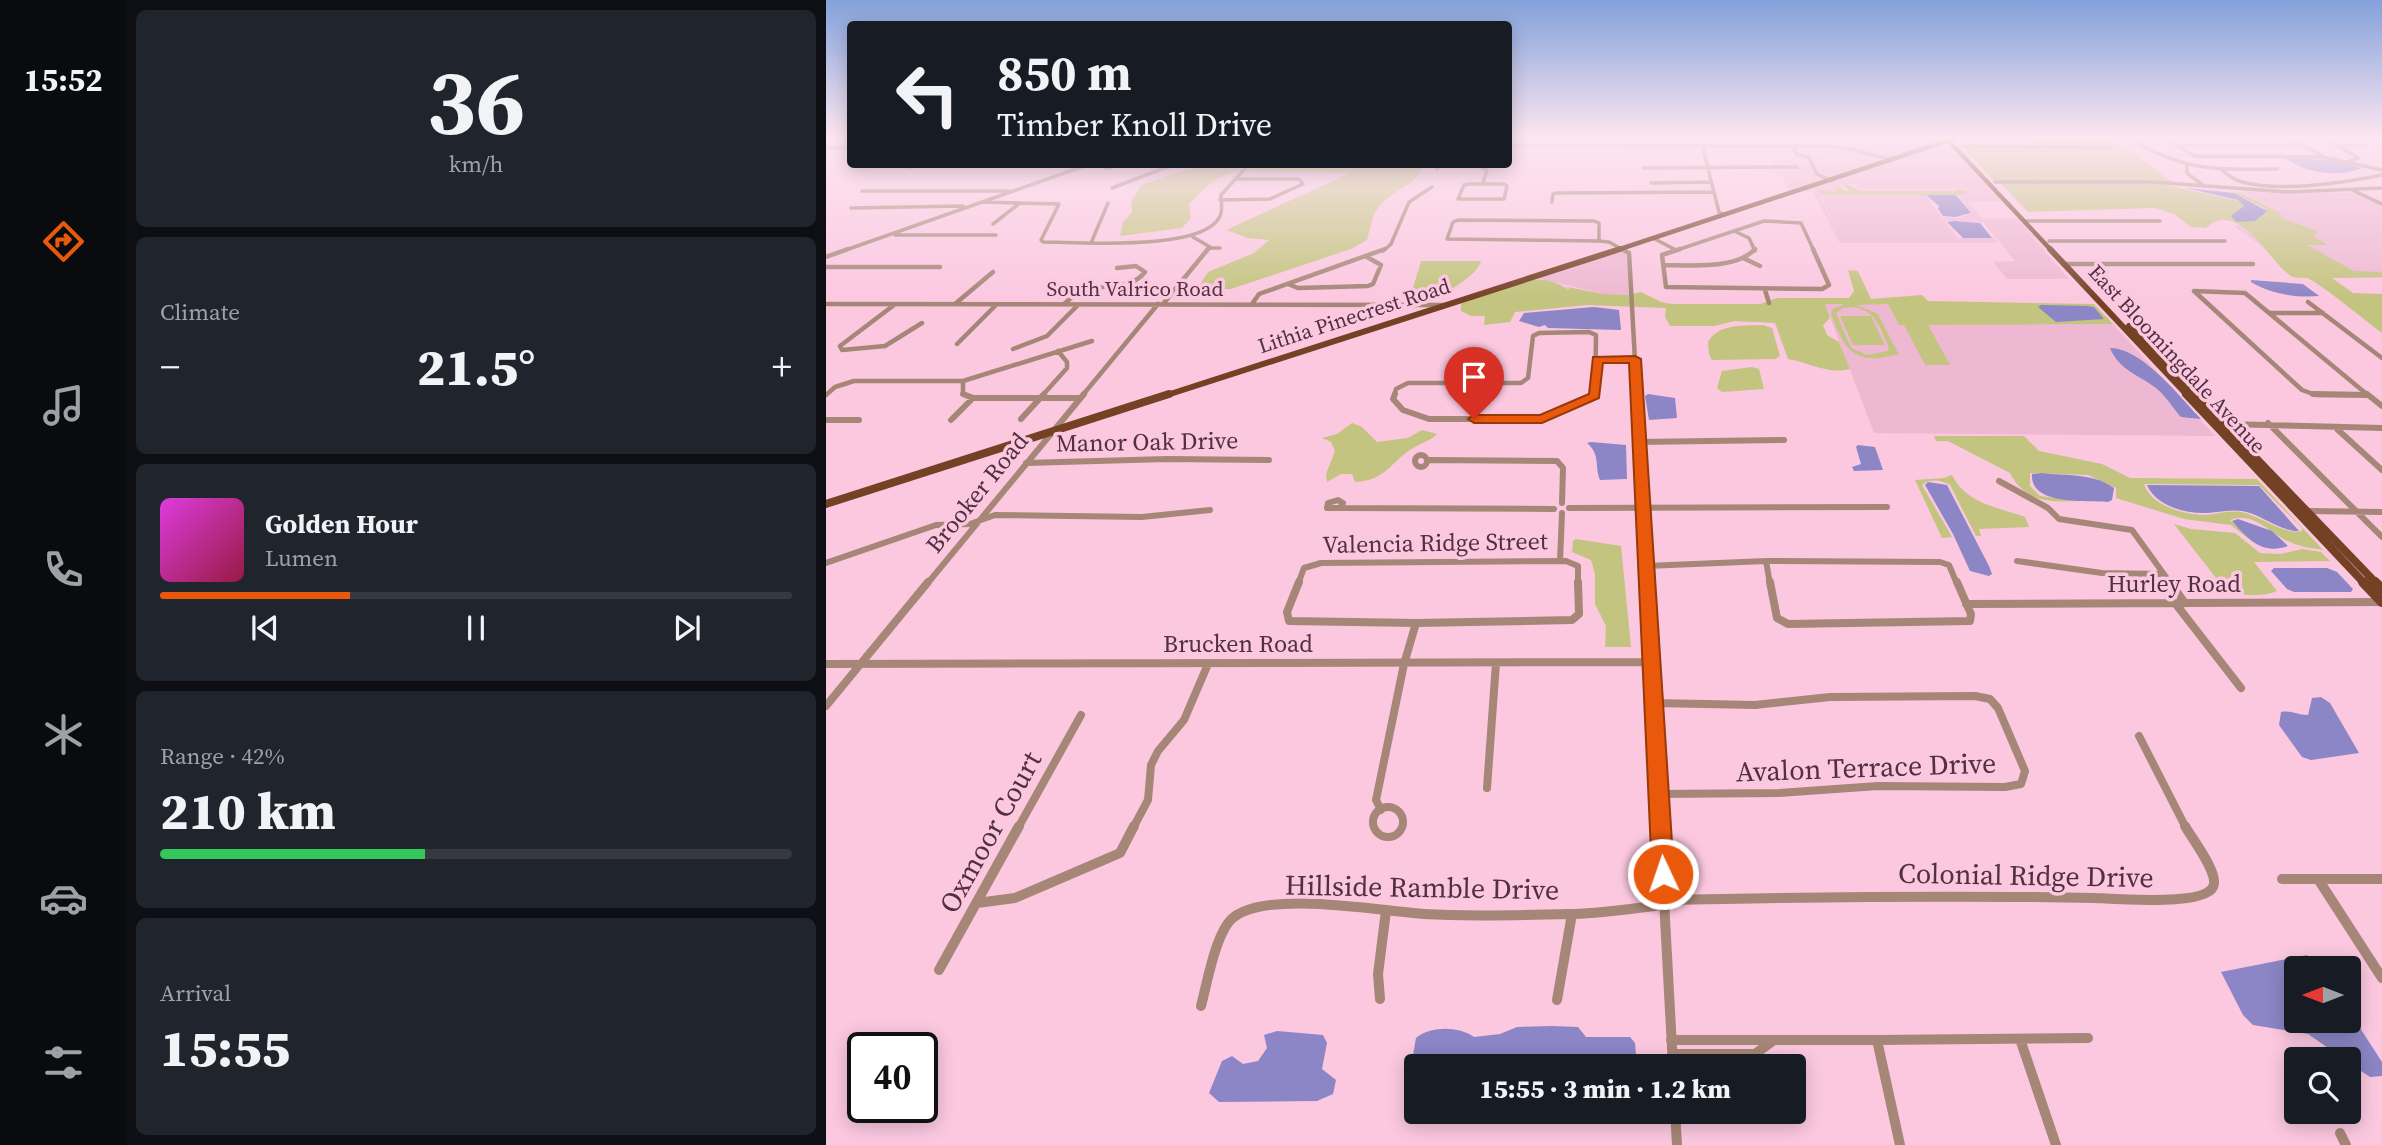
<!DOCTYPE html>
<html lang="en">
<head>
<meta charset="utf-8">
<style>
  :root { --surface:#171b24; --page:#20242c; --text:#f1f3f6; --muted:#9ea1a6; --line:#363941; --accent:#ea580c }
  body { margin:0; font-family:"Source Serif 4",serif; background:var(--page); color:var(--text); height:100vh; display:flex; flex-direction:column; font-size:26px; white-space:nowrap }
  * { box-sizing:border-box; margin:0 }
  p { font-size:23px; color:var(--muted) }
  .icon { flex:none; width:38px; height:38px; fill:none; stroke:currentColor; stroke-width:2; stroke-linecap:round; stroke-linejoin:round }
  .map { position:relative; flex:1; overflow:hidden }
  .side { display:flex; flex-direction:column; gap:10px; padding:10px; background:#0d0f14; width:700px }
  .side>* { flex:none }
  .top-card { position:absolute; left:21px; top:21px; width:665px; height:147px; border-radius:7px; box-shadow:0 4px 18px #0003; background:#171b24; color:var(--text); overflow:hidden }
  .needle { width:46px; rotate:270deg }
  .buttons { position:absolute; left:1458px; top:956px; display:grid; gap:14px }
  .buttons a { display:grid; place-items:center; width:77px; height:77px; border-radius:7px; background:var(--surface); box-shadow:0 4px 18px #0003; font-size:35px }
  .speed { position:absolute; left:21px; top:1032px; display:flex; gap:14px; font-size:35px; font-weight:700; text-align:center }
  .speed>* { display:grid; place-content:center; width:91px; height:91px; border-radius:50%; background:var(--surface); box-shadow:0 4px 18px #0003; line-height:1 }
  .speed .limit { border:4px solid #111; border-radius:10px; background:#fff; color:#111 }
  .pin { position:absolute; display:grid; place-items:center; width:60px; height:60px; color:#fff; margin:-72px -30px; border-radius:50% 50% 50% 0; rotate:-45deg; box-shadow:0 0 7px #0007 }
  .pin .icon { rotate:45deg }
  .me { position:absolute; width:77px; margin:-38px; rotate:357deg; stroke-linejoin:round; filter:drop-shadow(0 0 5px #0008) }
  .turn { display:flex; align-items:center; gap:24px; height:147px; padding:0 35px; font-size:32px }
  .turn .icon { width:91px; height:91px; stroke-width:2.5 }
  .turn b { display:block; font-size:49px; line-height:60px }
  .big { font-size:52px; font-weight:800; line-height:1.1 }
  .side .card { flex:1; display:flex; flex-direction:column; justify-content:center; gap:10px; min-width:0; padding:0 24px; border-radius:10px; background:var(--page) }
  .side .dial { align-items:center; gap:0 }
  .dial b { font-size:91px; line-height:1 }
  .song { display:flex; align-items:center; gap:21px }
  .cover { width:84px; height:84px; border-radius:10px; background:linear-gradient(135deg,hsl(300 70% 55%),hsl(340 70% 35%)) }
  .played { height:7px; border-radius:4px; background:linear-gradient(90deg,var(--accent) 30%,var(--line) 30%) }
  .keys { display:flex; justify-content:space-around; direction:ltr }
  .heat { display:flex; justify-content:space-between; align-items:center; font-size:38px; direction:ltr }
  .charge { height:10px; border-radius:5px; background:linear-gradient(90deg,#34c759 42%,var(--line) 0) }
  .trip { position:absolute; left:578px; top:1054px; width:402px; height:70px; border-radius:7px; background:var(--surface); box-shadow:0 4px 18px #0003; font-weight:800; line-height:70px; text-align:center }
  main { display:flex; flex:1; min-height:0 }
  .tab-bar { display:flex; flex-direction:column; width:126px; justify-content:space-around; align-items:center; background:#090b0e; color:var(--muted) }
  .tab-bar .icon { width:49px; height:49px }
  .tab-bar .selected { color:var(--accent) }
  .tab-bar b { font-size:32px; color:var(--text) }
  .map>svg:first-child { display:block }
  .built { fill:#eeb8d2 }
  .green { fill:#c3c47f; fill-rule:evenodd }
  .water { fill:#8c85c6 }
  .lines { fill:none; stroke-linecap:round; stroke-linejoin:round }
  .minor-far4 { stroke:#a58677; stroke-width:3.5 }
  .minor-far3 { stroke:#a58677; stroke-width:4.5 }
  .minor-far2 { stroke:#a58677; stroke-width:6 }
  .minor-far1 { stroke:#a58677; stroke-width:8 }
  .minor { stroke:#a58677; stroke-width:10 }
  .major-far3 { stroke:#744125; stroke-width:4.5 }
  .major-far2 { stroke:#744125; stroke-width:6 }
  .major-far1 { stroke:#744125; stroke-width:8 }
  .major { stroke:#744125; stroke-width:10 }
  .route { fill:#ea580c; stroke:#983908; stroke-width:2 }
  .labels { text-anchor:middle; stroke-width:7; stroke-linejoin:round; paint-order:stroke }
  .far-street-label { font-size:21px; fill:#523041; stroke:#fbc8e0 }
  .street-label { font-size:24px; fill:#523041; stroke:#fbc8e0 }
  .near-street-label { font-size:28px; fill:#523041; stroke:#fbc8e0 }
</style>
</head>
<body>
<main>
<nav class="tab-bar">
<b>15:52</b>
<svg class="icon selected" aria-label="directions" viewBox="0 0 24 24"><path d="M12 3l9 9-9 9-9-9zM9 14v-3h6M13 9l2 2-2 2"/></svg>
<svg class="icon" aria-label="music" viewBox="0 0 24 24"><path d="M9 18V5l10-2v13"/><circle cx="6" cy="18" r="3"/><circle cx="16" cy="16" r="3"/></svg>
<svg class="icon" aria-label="phone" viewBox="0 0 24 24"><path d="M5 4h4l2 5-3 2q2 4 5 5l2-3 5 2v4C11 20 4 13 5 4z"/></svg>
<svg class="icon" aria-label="climate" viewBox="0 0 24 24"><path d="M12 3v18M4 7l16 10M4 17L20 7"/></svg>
<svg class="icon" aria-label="car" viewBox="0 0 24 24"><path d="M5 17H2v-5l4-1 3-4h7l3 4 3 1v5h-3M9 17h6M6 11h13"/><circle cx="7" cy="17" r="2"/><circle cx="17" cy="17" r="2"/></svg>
<svg class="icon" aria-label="filters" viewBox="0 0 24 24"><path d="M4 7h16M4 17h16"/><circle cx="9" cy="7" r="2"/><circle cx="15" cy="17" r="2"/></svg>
</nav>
<section class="side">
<div class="card dial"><b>36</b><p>km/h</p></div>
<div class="card"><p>Climate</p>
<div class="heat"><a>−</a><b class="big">21.5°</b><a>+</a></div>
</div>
<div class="card">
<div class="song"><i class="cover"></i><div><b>Golden Hour</b><p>Lumen</p></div></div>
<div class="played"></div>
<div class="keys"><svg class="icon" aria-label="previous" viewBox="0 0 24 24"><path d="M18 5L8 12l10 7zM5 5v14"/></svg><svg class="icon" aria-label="pause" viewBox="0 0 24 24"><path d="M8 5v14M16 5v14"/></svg><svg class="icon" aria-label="next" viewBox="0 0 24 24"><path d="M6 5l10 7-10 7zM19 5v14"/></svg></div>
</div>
<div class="card"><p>Range · 42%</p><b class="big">210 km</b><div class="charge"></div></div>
<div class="card"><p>Arrival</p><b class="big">15:55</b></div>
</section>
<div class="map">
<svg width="1556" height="1145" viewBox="0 0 1556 1145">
  <rect width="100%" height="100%" fill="#fbc8e0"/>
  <!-- built -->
  <path class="built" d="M993 139H1072L1075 143 1073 139 1119 140 1006 180 993 174 985 158 975 155H999L995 147 988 144V140Z
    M1116 146H1125L1176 202H1142L1157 219H1192L1231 261 1197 227 1243 279H1181L1167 262 1189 261 1157 222 1120 221 1117 217 1130 218 1146 214 1132 195 1146 192 1139 189H1033L1029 184H1022L1010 186 1011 188 1007 192 990 189 999 195 995 199 1017 242 996 199 1000 195H1099L1132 238H1168L1172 243H1014L987 192H973Z
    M965 155 982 158 990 174 1003 181 963 192 957 176H952L945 159H965Z
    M1413 191 1529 193 1556 205V278H1479L1408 226H1435L1453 212Z
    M796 249 800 253 803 295 778 294 711 278Z
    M999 304H1062L1073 325 1287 324 1389 436 1048 433Z"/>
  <!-- green -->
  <path class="green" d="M1200 139H1288L1347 182 1168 181 1137 147 1208 145Z
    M375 165H422L416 171C394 171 378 189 363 204L365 218 356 228 294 236 297 222 306 212 305 202 315 185Z
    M425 165H598C592 184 569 189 556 203 546 213 545 226 541 240L525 249 405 289H371L382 272 428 253 443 240 422 238 400 230 524 173 419 171Z
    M1174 183 1335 184 1413 201 1418 206 1409 213 1440 209 1408 193 1413 192 1453 212 1458 219 1489 230 1492 233 1487 236 1502 245H1481L1528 271 1556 272V277L1506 278 1527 293 1556 294V333C1542 323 1493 282 1481 278 1476 277 1470 279 1465 276 1443 262 1413 198 1380 228L1365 227 1348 214 1329 208 1202 212Z
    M1021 184 1035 191H1127L1133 189 1145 192 1133 195H1003L995 194 992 189 1008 192 1012 185 1017 190 1026 191 1017 186Z
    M595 261H655C651 274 635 282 625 290L585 295Z
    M1022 270 1032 271 1045 299 1096 295 1102 301 1268 304 1287 324 1102 325 1124 365H1099L1078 325H1073L1062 304 1030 305 1052 314 1073 355C1065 355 1062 357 1053 358 1021 361 1015 338 1005 314L1007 309 1019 304H999L1004 318 997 325 1001 335 1013 342 1024 369C1002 375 982 362 962 359L949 323 909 321 888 326H844L839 317 840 308 761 305 689 312 684 322 658 325 659 316H645L635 311V304C660 294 692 276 719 280 728 281 736 286 744 290L741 287 778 294 803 295V298L807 299V294L815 292 835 302 846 304H934L951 298H1023L1028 291ZM1028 307C1050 311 1054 328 1063 347L1062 351 1041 355 1025 348 1010 313 1017 308Z
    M1014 316H1045L1059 345H1027Z
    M937 325 946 328 954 356 949 359 886 360 883 354 882 342C893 323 918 326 937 325Z
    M926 367 933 369 938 389 896 392 891 388 896 371Z
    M526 423 536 427 551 442 582 438 596 430 611 434C604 441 595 443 587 448 563 463 561 480 529 482L526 474H515L501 482 500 474 509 451 505 442 496 438 511 434Z
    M1108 436H1198L1213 451 1276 464 1304 478 1431 479 1497 550C1486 548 1474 547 1464 542 1446 535 1427 510 1404 520L1431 545 1405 525 1358 519 1290 498V488L1262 475 1204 473V486L1214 496 1254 501C1224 502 1200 503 1184 473L1122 441H1110ZM1318 484 1433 485 1476 528V531C1457 535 1435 516 1415 512 1402 510 1390 515 1377 515 1357 514 1325 506 1318 484Z
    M1126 475C1140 504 1172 507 1199 517L1203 527 1153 529 1155 536H1150L1124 485C1116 480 1103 478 1096 485L1126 537 1116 538 1089 480 1118 478Z
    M1348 524 1365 529 1409 533 1434 553 1454 554 1476 549 1495 552 1504 561 1428 562 1451 591C1439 597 1413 596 1400 591Z
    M750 539 795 546 805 647H779L780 626 769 604V574L765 560 746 552 747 541Z"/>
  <!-- water -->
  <path class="water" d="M1459 158 1506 160 1536 168C1511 178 1480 173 1459 158Z
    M1360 188 1408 193 1441 211 1429 221 1410 222 1405 216 1418 206 1412 200Z
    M1100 195H1130L1145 213 1129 217 1117 216 1112 209 1113 206Z
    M1128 221 1154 223 1166 238H1137L1121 222Z
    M1425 280 1477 284 1493 296C1470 298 1445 294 1425 282Z
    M1215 305 1262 306 1268 307 1278 319 1230 322 1212 307Z
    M768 307 793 310 795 330 722 328 719 325 713 327 693 321 698 313Z
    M1284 348C1316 348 1354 397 1375 419L1355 417C1347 408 1339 395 1330 388 1313 375 1293 370 1284 348Z
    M822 394 849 398 851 418 823 420 819 396Z
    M765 442 800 445 801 479 774 480C768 465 775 455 761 443Z
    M1032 445 1049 447 1057 470 1028 471 1026 467 1035 464 1030 447Z
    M1216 473C1240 476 1268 473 1288 488L1286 500 1282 502C1260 500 1204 506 1206 474Z
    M1102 482 1121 485 1163 566 1166 574 1163 576 1144 571 1127 534 1099 485Z
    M1321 485 1433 486 1473 531C1455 532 1435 514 1416 511 1403 509 1390 513 1377 513 1356 513 1330 505 1321 485Z
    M1412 519 1446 531 1462 546C1436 555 1423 540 1406 521Z
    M1448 568H1501L1511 572 1527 589 1525 592H1468L1461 589 1445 571Z
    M1495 697 1504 703 1533 753 1485 760 1476 757 1453 725 1455 712C1465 710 1472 715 1482 715L1486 698Z
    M1481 955 1494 968H1470V1020H1522L1523 1011 1556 1062V1076L1544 1077 1523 1063 1522 1059H1518L1482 1034 1427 1025 1417 1015 1395 972Z
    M725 1026 752 1027 760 1037H804L809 1043 811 1066H590V1081L584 1072 590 1038C605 1026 632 1026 648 1037L674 1034 691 1027Z
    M451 1031 497 1035 501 1043 496 1069 510 1080 507 1094 491 1101 393 1102 383 1093 396 1061 406 1056 417 1064 432 1061 441 1048 438 1035Z"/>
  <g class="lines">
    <!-- minor-far4 -->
    <path class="minor-far4" d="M1304 139C1357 171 1391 170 1451 169
      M1340 139 1369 156 1498 157 1556 170
      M1465 139 1495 155
      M1500 139 1533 158 1524 161
      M682 145 1000 146 1026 149 1066 160
      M876 145 893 212 899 215
      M1350 145H1476
      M1517 145H1539
      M966 146 971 154 983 158 991 174 1006 181
      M1135 146 1288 147
      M0 148H24
      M266 164 282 168 297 164
      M649 164 661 170 657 183
      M1361 166V173L1378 186
      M83 167 102 164
      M818 168 971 167
      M611 169 617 164
      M1394 169C1400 173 1406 179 1413 181 1452 193 1516 183 1556 175
      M1169 182H1327L1463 192 1556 188
      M825 183 885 182
      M643 184H678L681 186 678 199H632L638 185Z
      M286 188 349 164
      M36 191H182
      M1528 191 1556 204
      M394 200 444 199 477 184 473 179H411
      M156 202 233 204 215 240 217 242C253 242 378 252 394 216 397 211 395 201 395 195L423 164
      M726 202 727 194 730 193 888 192
      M25 208 137 206
      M632 220 768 221 773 223V241L621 239 627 222Z
      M1198 221H1334
      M167 224 194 203
      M908 231 923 238 929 251
      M69 235H170
      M367 237 384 247 381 251
      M827 238 848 249
      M773 241 783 242 799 251
      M1223 241H1399
      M265 243 282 203
      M384 248H394
      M17 251 264 164
      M557 251 565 244 583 202 606 187
      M848 251 938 221 975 223 988 251"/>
    <!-- minor-far3 -->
    <path class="minor-far3" d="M796 249 803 253 811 396
      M854 249 836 255 840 287 996 289 1003 285 987 249
      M0 257 22 249
      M917 258 934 266
      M1237 264H1427
      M837 265C864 265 910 270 929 249
      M0 267H114
      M462 284 472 288 542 286 547 284 555 265 541 257
      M939 290 943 303
      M1482 302 1556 358
      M0 304 619 305
      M129 304 167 272
      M238 304C267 275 299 297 319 272L310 266 291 268
      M337 304 382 249
      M426 304 433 294 559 249
      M68 305 14 346 16 350 59 346 96 323
      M1444 313H1497
      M131 344 170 305
      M187 349 221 336 252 305
      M771 360 809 359
      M137 381V394L141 396
      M0 395 9 387 28 381H137L266 341
      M1542 395H1490L1476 390 1368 291 1419 293 1543 396
      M216 396 241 368V362L232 351
      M256 396 332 304
      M568 396 570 389 582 383H695L702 378 707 336 713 333 763 332 770 335 769 396"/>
    <!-- minor-far2 -->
    <path class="minor-far2" d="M137 394 147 398H254
      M569 394 567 399 577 410 603 419H716L769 394
      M811 394 821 584
      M1487 394 1542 395
      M1541 394 1556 406
      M195 419 218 394
      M0 420H33
      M125 420 147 398
      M1442 423 1556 537
      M1398 424 1556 428
      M1511 429 1556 470
      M813 442 958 440
      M589 461a6 6 0 1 1 12 0a6 6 0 1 1-12 0Z
      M603 460 731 461 737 468 736 503
      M200 463 341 459 443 460
      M1173 481 1222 508 1233 519 1306 530 1345 584
      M512 500 517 503 514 508H501L502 503Z
      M514 508 728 509
      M743 508 1061 507
      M1483 511 1556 512
      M734 561 736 513
      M940 561 1114 562 1123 565 1131 584
      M940 561 944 584
      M1191 561 1276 573 1335 574
      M0 563 110 525 144 524 169 515 316 517 384 510
      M820 566 940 561
      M101 584 258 394
      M472 584 478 568 495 563 740 561 752 566V584"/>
    <!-- minor-far1 -->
    <path class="minor-far1" d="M473 582 461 612 463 621 590 623
      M821 582 834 828
      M944 582 951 618 962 624 1144 621 1145 614 1131 582
      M1344 582 1359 603
      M1349 603 1415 688
      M1140 604 1556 602
      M590 623 746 620 753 614 752 582
      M0 664 825 662
      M828 703 929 705 1004 697 1149 696 1164 699 1172 708 1199 771 1195 784 1179 787 1052 786 953 793 832 794
      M0 706 102 582
      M1313 736 1360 828
      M661 788 670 663
      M547 822a15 15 0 1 1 30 0a15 15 0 1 1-30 0Z
      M555 810 550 800 578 664 590 623
      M192 828 255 715
      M307 828 322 800 325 765 332 751 358 720 382 664"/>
    <!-- minor -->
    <path class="minor" d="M834 826 847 1066
      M1456 879H1556
      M1492 879 1556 978
      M838 900C982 897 1125 895 1269 898 1289 899 1378 906 1387 887 1394 874 1366 839 1359 826
      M151 903 189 898 294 853 308 826
      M113 970 193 826
      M554 999 552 974 560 911
      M731 1000 746 914
      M375 1006C381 984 390 930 408 917 443 890 555 911 598 914 645 917 695 915 742 914 774 914 806 908 838 905
      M1194 1039 1230 1145
      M845 1040H1051L1074 1145
      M1051 1040 1262 1038
      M846 1054H929L948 1040
      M849 1111 851 1145
      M1514 1133 1520 1145"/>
    <!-- major-far3 -->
    <path class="major-far3" d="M1121 139 1226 251
      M788 251 1127 139"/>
    <!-- major-far2 -->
    <path class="major-far2" d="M1224 249 1362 396
      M1303 326 1370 396
      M338 396 794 249"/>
    <!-- major-far1 -->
    <path class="major-far1" d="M1360 394 1539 584
      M1368 394 1551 584
      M0 504 343 394"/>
    <!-- major -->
    <path class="major" d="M1537 582 1556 602
      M1549 582 1556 589"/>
  </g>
  <!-- sky -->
  <linearGradient id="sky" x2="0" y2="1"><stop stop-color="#83a1da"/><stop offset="0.46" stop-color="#fde6f1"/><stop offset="1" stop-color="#fde6f1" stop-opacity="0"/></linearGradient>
  <rect width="1556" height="299" fill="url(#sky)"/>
  <!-- route -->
  <path class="route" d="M809 356 815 359 848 874 844 881 837 884 829 881 826 874 803 363H777L773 398 716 423H648L642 419 648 415H714L763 394 767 357Z"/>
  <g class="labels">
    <!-- far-street labels -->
    <g class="far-street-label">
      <text x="309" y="296">South Valrico Road</text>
      <text transform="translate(528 316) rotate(-18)" y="7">Lithia Pinecrest Road</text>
      <text transform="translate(1351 359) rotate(47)" y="7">East Bloomingdale Avenue</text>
    </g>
    <!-- street labels -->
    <g class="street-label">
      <text transform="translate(321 442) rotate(-1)" y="8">Manor Oak Drive</text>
      <text transform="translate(151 493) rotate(-51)" y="8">Brooker Road</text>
      <text transform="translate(609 543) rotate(-1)" y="8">Valencia Ridge Street</text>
      <text x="1348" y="592">Hurley Road</text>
      <text x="412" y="652">Brucken Road</text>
    </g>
    <!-- near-street labels -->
    <g class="near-street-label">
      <text transform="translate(1040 767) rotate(-2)" y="10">Avalon Terrace Drive</text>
      <text transform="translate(164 832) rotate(-61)" y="10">Oxmoor Court</text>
      <text transform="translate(1200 875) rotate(1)" y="10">Colonial Ridge Drive</text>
      <text transform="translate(596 887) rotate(1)" y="10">Hillside Ramble Drive</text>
    </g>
  </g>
</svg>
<div class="buttons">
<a><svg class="needle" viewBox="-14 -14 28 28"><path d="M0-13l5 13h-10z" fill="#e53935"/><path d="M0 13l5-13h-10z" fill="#9ea1a6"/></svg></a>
<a><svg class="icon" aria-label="search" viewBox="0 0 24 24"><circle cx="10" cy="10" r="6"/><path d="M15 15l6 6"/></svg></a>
</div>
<div class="speed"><div class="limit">40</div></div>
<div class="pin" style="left:648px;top:419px;background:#d93025"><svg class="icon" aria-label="arrive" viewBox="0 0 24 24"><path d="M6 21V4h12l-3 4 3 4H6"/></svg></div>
<svg class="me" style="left:837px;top:874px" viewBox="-20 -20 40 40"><circle r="17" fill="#ea580c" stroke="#fff" stroke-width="3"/><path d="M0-11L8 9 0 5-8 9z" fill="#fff"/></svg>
<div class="trip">15:55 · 3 min · 1.2 km</div>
<div class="top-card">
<div class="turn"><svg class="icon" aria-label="left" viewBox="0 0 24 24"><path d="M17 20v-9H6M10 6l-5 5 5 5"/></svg><div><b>850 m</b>Timber Knoll Drive</div></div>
</div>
</div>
</main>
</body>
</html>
